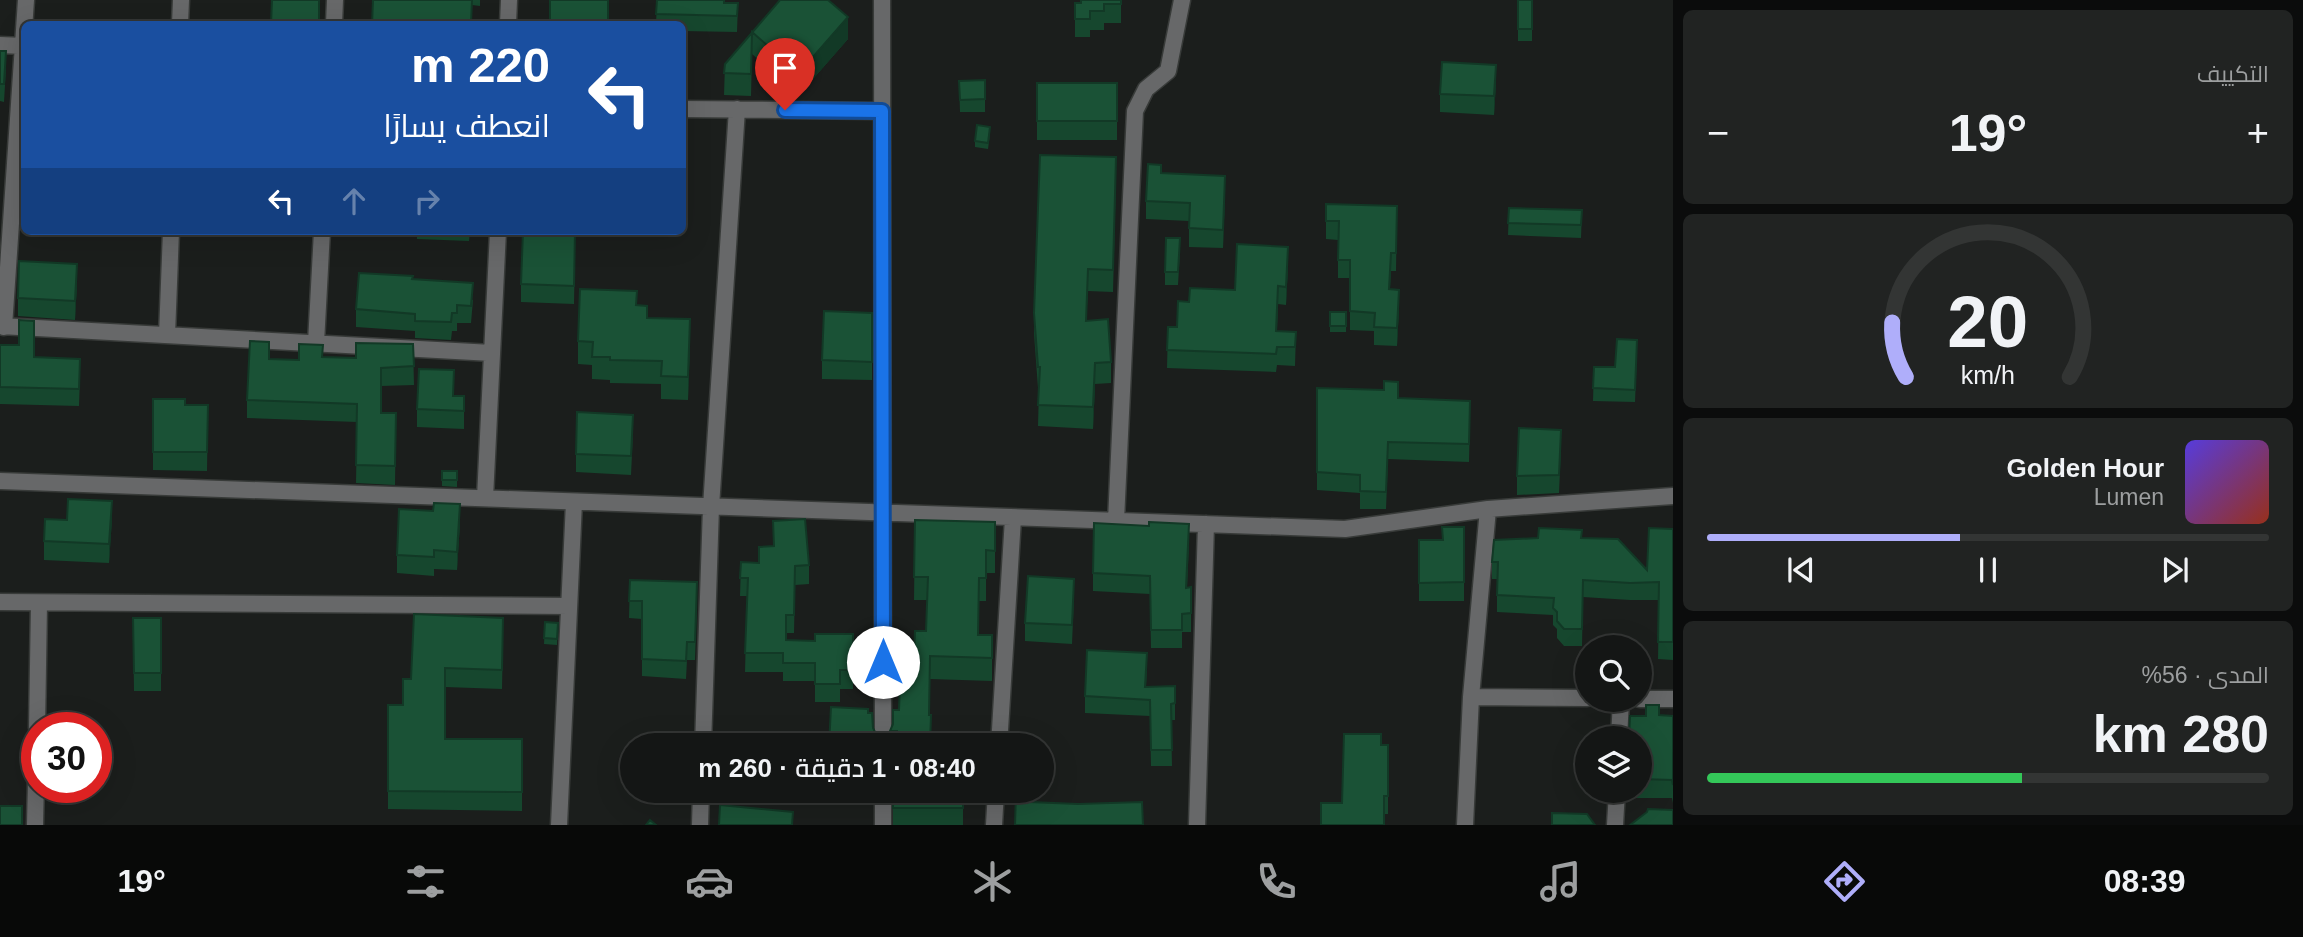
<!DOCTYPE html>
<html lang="ar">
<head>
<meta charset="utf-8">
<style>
  :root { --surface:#141615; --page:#212322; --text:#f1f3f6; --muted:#9d9fa0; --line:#333534; --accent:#afaefa }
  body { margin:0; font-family:Helvetica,Cairo,sans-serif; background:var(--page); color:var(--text); direction:rtl; height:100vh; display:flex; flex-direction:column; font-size:26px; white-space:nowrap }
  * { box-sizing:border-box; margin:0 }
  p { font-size:23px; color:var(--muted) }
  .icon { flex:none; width:38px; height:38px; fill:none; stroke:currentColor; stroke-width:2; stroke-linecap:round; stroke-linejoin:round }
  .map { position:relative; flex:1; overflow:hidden; direction:ltr }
  .side { display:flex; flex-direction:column; gap:10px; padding:10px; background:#0b0c0c; width:630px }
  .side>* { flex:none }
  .banner { position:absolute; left:21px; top:21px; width:665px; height:214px; border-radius:10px; box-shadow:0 7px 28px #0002,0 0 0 2px var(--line); direction:rtl; background:#1a4fa0; color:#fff; overflow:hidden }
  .tools { position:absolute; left:1575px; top:635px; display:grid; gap:14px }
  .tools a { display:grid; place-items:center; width:77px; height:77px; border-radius:50%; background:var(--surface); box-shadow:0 7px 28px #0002,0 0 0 2px var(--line); font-size:35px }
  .speed { position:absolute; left:21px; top:712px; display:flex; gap:14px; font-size:35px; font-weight:700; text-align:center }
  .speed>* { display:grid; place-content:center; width:91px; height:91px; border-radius:50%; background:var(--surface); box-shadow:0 7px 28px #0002,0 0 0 2px var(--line); line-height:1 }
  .speed .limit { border:10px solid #d22; background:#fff; color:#111 }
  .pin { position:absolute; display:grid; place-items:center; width:60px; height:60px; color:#fff; margin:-72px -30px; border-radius:50% 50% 50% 0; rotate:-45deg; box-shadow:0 0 7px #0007 }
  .pin .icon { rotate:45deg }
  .me { position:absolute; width:77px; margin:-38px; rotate:0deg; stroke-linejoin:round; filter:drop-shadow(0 0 5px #0008) }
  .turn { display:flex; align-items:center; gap:24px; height:147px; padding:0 21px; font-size:32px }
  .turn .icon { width:91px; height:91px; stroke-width:2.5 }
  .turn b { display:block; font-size:49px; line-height:60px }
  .lanes { display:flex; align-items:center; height:66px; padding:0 21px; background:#0003; justify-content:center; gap:35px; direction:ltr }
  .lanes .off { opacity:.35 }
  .big { font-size:52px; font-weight:600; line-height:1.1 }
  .side .widget { flex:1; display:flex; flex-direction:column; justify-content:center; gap:10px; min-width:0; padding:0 24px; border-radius:10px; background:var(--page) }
  .side .dial { align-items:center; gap:0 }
  .dial svg { height:182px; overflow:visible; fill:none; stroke:var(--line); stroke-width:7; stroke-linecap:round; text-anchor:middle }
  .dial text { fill:var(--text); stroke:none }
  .song { display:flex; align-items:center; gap:21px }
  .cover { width:84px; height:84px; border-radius:10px; background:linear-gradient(135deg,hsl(250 70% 55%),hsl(10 70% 35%)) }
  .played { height:7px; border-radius:4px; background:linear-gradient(90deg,var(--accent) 45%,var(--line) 45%) }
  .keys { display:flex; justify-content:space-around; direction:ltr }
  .heat { display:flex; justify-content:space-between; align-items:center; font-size:38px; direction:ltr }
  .charge { height:10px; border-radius:5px; background:linear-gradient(90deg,#34c759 56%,var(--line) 0) }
  .trip { position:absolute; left:620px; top:733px; width:434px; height:70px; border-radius:35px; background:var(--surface); box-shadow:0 7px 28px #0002,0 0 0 2px var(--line); font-weight:600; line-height:70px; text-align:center; direction:rtl }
  .menu { display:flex; height:112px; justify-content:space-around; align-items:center; background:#080908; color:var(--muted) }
  .menu .icon { width:49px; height:49px }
  .menu .current { color:var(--accent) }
  .menu b { font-size:32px; color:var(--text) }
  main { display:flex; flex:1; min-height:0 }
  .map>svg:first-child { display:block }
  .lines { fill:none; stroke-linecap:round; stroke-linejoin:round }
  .minor-casing { stroke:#383b39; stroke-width:19 }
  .minor { stroke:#676869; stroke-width:16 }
  .wall { fill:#16472e }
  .shaded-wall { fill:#123926 }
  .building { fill:#1a5236; stroke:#123926; stroke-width:2 }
  .route-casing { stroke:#114b97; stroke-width:18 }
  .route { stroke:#1a73e8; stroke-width:12 }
</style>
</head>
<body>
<main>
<section class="side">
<div class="widget"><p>التكييف</p>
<div class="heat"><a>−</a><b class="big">19°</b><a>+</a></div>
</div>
<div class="widget dial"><svg viewBox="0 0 100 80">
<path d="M14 69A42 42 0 1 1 86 69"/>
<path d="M14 69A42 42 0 0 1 8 45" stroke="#afaefa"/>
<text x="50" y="56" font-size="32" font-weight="700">20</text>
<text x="50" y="72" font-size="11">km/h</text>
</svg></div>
<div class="widget">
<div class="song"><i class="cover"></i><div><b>Golden Hour</b><p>Lumen</p></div></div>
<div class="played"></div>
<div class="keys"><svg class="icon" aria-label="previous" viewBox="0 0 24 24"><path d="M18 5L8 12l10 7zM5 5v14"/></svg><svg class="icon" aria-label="pause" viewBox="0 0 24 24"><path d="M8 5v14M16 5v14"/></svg><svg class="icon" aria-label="next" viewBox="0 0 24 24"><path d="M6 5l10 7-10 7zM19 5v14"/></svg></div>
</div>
<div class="widget"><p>المدى · 56%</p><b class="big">280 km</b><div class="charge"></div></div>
</section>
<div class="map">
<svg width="1673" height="825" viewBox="0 0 1673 825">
  <rect width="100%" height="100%" fill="#1b1e1c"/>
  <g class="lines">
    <defs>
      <path id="minor" d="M882 0 883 746
        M180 24 181 0
        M334 24 335 0
        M508 24 509 0
        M0 45 24 46
        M682 109 882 111
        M0 326 492 353
        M4 327 26 0
        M167 335 171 231
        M316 343 322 231
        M0 481 1345 529 1488 509 1673 496
        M485 498 498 231
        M1116 521 1135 111 1146 89 1168 71 1182 0
        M0 602 569 606
        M1471 697 1587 698
        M1640 699H1673
        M37 728 39 603
        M1619 738 1621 700
        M703 746 711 507 737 109
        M999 746 1013 518
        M883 791V825
        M35 825 37 738
        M559 825 574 502
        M700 825 701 791
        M994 825 996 791
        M1197 825 1206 524
        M1465 825 1471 697 1488 509
        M1615 825 1617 791"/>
    </defs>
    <!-- minor casing -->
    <use href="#minor" class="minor-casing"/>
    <!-- minor -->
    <use href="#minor" class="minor"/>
  </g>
  <!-- wall -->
  <path class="wall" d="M373 0H480V6L472 5 471 24H372Z
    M657 0 738 3 737 32 682 31V24H656Z
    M780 0 848 39 799 95 752 54 751 96 724 95 725 64Z
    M1121 0V23H1104V30H1090V37H1075V3Z
    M1518 0H1532V41H1518Z
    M0 51 6 68 4 102 0 101Z
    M985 80V112H960L959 81Z
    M1037 83H1117V140H1037Z
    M1496 83 1494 115 1440 112V94Z
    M990 134 988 149 975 147V141Z
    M1161 173 1225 195 1223 248 1189 247V221L1146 219V201Z
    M1116 179 1113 292 1088 291 1086 321 1111 362V383L1095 384 1093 429 1038 426 1039 388H1038L1034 334V313Z
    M1326 204 1397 206 1396 271H1391L1390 289 1399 308 1397 346 1374 345V331L1350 330V278H1338V240L1326 239Z
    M1509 208 1582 210 1581 238 1508 235Z
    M417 231H470L469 241 417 239Z
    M575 251 574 304 521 302V284Z
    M1180 251 1178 285H1165V272Z
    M1288 265 1286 305 1278 304 1277 331 1296 332 1295 366 1277 365 1276 372 1167 368 1168 327H1177L1189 302 1235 290Z
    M413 279 473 300 471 323H457V331H452L451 340 415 338V331L356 327V309Z
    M77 283 75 320 18 316V298Z
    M637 305 647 318 690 342 688 400 661 399V384L610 383V380L592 379V365L578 364V341Z
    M1330 312H1346V332H1330Z
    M872 313V380L822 379V360Z
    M413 344 414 385 381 386V413H396L395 485 356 483 357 422 247 418V400L269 359 299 360 323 357 356 358Z
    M0 345 34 357 80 377 79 406 0 404Z
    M1637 352 1635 402 1593 401 1594 367H1615Z
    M1317 388 1384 390 1398 398 1470 419 1469 462 1388 459 1386 509H1360V493L1317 490Z
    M454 396H464V429L417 427V409Z
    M153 399 185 405H208L207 471 153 470Z
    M633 433 631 475 576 472V454Z
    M1561 448 1559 493 1517 495V476Z
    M442 471H457V487L442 486Z
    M112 519 109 563 44 560V541L67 520Z
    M915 520 995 522V573H986V601H979L978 635H992V681L930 679 929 715 931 746H890V731L899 710 914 659 926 631 927 600H914Z
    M773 521 809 565V584L795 585 794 633H786V640L815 641 853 634V689H840V702H815V681H783V672H745L747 596H740L741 562 759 563 773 546Z
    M460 523 457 570 434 569V576L397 573V555Z
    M1442 527H1464V601H1419V540H1442Z
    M1673 529V660L1658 659 1659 600H1630L1583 597 1582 646H1564L1557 638V629L1553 625V615L1497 612V579H1492V562L1582 538 1647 570Z
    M1189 542 1187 588 1191 587V632H1182V648H1151L1150 594 1093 591V573Z
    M630 580 697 600 695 660H687L686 679 642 676V619L629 618Z
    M1074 597 1072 644 1025 641V623Z
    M133 618H161V691H134Z
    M545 622 558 623 557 645 544 644Z
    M503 636 502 689 445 687V739H522V811L388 809V705H403L411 679Z
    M1147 669 1146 687 1175 686V720H1171L1172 766H1151L1150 716 1085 713V696Z
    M868 713 876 734V746H829Z
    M1659 715 1673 716V803L1672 798H1635V791H1640V738L1646 716Z
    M1381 745H1388V814H1384L1342 803Z
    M893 791H963V825H893Z"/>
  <!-- shaded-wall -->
  <path class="shaded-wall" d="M848 17V39L799 95V73Z
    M1496 65V83L1494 115V96Z
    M1225 176V195L1223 248V230Z
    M1288 247V265L1286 305V287Z
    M77 264V283L75 320V301Z
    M1399 290V308L1397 346V328Z
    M690 319V342L688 400V377Z
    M1095 363V384L1093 429V407Z
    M112 501V519L109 563V544Z
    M460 504V523L457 570V552Z"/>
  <!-- building -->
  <path class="building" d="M272 0H319V24H271Z
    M373 0H472L471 24H372Z
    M550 0H608V24H538V23L550 24Z
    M657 0H724V3H738L737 16 656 14Z
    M780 0H828L848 17 799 73 752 32 751 74 724 73 725 64Z
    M1081 0H1121V4H1104V11H1090V19H1075V3H1081Z
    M1518 0H1532V29H1518Z
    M0 51H6L4 84H0Z
    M1442 62 1496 65 1494 96 1440 94Z
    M985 80V99L960 100 959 81Z
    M1037 83H1117V121H1037Z
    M977 125 990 127 988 143 975 141Z
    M1040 155 1116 157 1113 270 1088 269 1086 321 1108 319 1111 362 1095 363 1093 407 1038 405 1040 367H1038L1034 313Z
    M1148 164 1161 165V173L1225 176 1223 230 1189 228 1190 203 1146 201Z
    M1326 204 1397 206 1396 253H1391L1389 289 1399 290 1397 328 1374 327 1375 313 1350 311V260H1338L1339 221H1326Z
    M1509 208 1582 210 1581 225 1508 223Z
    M523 231 575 232 574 286 521 284Z
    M1166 238H1180L1178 272H1165Z
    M1237 244 1288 247 1286 287 1278 286 1276 331 1296 332 1295 347H1277L1276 354 1167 350 1168 327H1177L1178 301 1189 302 1190 288 1235 290Z
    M19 261 77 264 75 301 18 298Z
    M359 273 413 276 412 279 473 283 471 306 457 305V313H452L451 322 415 321V314L356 309Z
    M580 289 637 291 636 305 647 306V318L690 319 688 377 661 376 662 361 610 360V357H592L593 342 578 341Z
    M824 311 872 313V362L822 360Z
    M1330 312H1346V326H1330Z
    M19 320 34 321V357L80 359 79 389 0 387V345H19Z
    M1617 339 1637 340 1635 390 1593 388 1594 367H1615Z
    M250 341 269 342V359L299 360V344L323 345 322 357 356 358V343L413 344 414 366 381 368V413H396L395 466 356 465 357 404 247 400Z
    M419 369 454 370 453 396H464V411L417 409Z
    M1384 381 1398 382V398L1470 401 1469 444 1388 442 1386 492 1360 491V475L1317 472V388L1384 390Z
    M153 399H185V405H208L207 452H153Z
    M577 412 633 415 631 456 576 454Z
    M1519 428 1561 430 1559 475 1517 476Z
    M442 471H457V480H442Z
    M68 499 112 501 109 544 44 541 45 519 67 520Z
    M434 503 460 504 457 552 434 550V557L397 555 399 509 433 511Z
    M805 519 809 565 795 566 794 615H786V640L815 641V634H853V670H840V684H815V663H783V653H745L748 578H740L741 562 759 563V547L774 546 773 521Z
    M915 520 995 522V551L986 550V578H979L978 635H992V658L930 656 929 715H931L930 746H897V731H890L893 724V710H899L901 658 914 659 915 631H926L928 577H914Z
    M1149 522 1189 524 1186 588 1191 587V613L1182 614V630H1151L1150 576 1093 573 1094 523 1149 526Z
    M1442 527H1464V582L1419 583V540H1443Z
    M1539 528 1582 530 1581 538 1618 539 1647 570 1649 528 1673 529V642H1658L1659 582 1630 583 1583 580 1582 629H1564L1557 621V612L1553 608 1554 598 1497 595 1498 562H1492L1494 540 1538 538Z
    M1028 576 1074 579 1072 625 1025 623Z
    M630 580 697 582 695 642H687L686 661 642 659V601H629Z
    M414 614 503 618 502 670 445 668V739H522V792L388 791V705H403V679H411Z
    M133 618H161V673H134Z
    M545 622 558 623 557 639 544 638Z
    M1087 650 1147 653 1145 687 1175 686V703L1171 704 1172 750H1151L1150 700 1085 696Z
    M1646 705H1659V715L1673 716V785L1672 780 1640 779V738H1629L1630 716H1646Z
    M831 707 868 709V713H872L873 728 876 734 855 733 854 746H829Z
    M1344 734H1381V745H1388V796H1384V825H1321V803H1342Z
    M893 791H963V808H893Z
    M1016 792H1030V802L1078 804 1142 802 1143 825H1015Z
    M720 805 793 812 792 825H719Z
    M0 806H22V825H0Z
    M1648 809 1673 810V825H1630L1647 812Z
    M1552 813 1587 814 1595 825H1552Z
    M650 820 656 825H646Z"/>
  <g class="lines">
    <defs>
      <path id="route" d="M785 110 882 111 883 662"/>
    </defs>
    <!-- route casing -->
    <use href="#route" class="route-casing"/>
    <!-- route -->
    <use href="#route" class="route"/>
  </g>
</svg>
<div class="tools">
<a><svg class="icon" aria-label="search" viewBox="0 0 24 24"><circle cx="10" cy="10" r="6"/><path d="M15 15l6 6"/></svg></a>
<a><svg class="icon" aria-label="layers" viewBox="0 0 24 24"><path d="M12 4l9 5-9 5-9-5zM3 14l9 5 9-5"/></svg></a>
</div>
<div class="speed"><div class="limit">30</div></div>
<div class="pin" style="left:785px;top:110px;background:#d93025"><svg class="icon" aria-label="arrive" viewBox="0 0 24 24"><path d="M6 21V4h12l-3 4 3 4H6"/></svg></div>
<svg class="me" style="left:883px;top:662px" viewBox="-20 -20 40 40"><circle r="19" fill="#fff"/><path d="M0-13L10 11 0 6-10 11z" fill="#1a73e8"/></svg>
<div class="trip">08:40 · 1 دقيقة · 260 m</div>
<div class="banner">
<div class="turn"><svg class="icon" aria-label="left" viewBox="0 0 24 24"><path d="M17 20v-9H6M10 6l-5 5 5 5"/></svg><div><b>220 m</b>انعطف يسارًا</div></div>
<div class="lanes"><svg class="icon" aria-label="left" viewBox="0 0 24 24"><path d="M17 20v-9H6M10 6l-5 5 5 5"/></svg><svg class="icon off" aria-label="ahead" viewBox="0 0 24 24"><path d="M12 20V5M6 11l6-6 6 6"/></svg><svg class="icon off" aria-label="right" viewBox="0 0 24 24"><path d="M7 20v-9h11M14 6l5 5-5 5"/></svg></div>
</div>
</div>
</main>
<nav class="menu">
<b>08:39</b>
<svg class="icon current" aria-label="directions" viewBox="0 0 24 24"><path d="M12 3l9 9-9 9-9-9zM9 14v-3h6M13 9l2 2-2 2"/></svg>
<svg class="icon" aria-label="music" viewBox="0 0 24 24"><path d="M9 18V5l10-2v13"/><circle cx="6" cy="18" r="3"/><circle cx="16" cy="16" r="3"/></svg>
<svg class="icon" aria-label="phone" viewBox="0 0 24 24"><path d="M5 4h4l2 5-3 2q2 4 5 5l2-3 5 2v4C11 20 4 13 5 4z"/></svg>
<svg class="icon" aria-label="climate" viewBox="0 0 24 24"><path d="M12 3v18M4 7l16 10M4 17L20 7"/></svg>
<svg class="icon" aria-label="car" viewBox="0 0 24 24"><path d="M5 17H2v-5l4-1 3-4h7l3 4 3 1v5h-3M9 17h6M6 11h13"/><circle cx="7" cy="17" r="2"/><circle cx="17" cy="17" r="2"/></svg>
<svg class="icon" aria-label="filters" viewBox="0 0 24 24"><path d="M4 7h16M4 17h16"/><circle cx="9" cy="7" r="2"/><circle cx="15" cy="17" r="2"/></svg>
<b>19°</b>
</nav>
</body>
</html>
